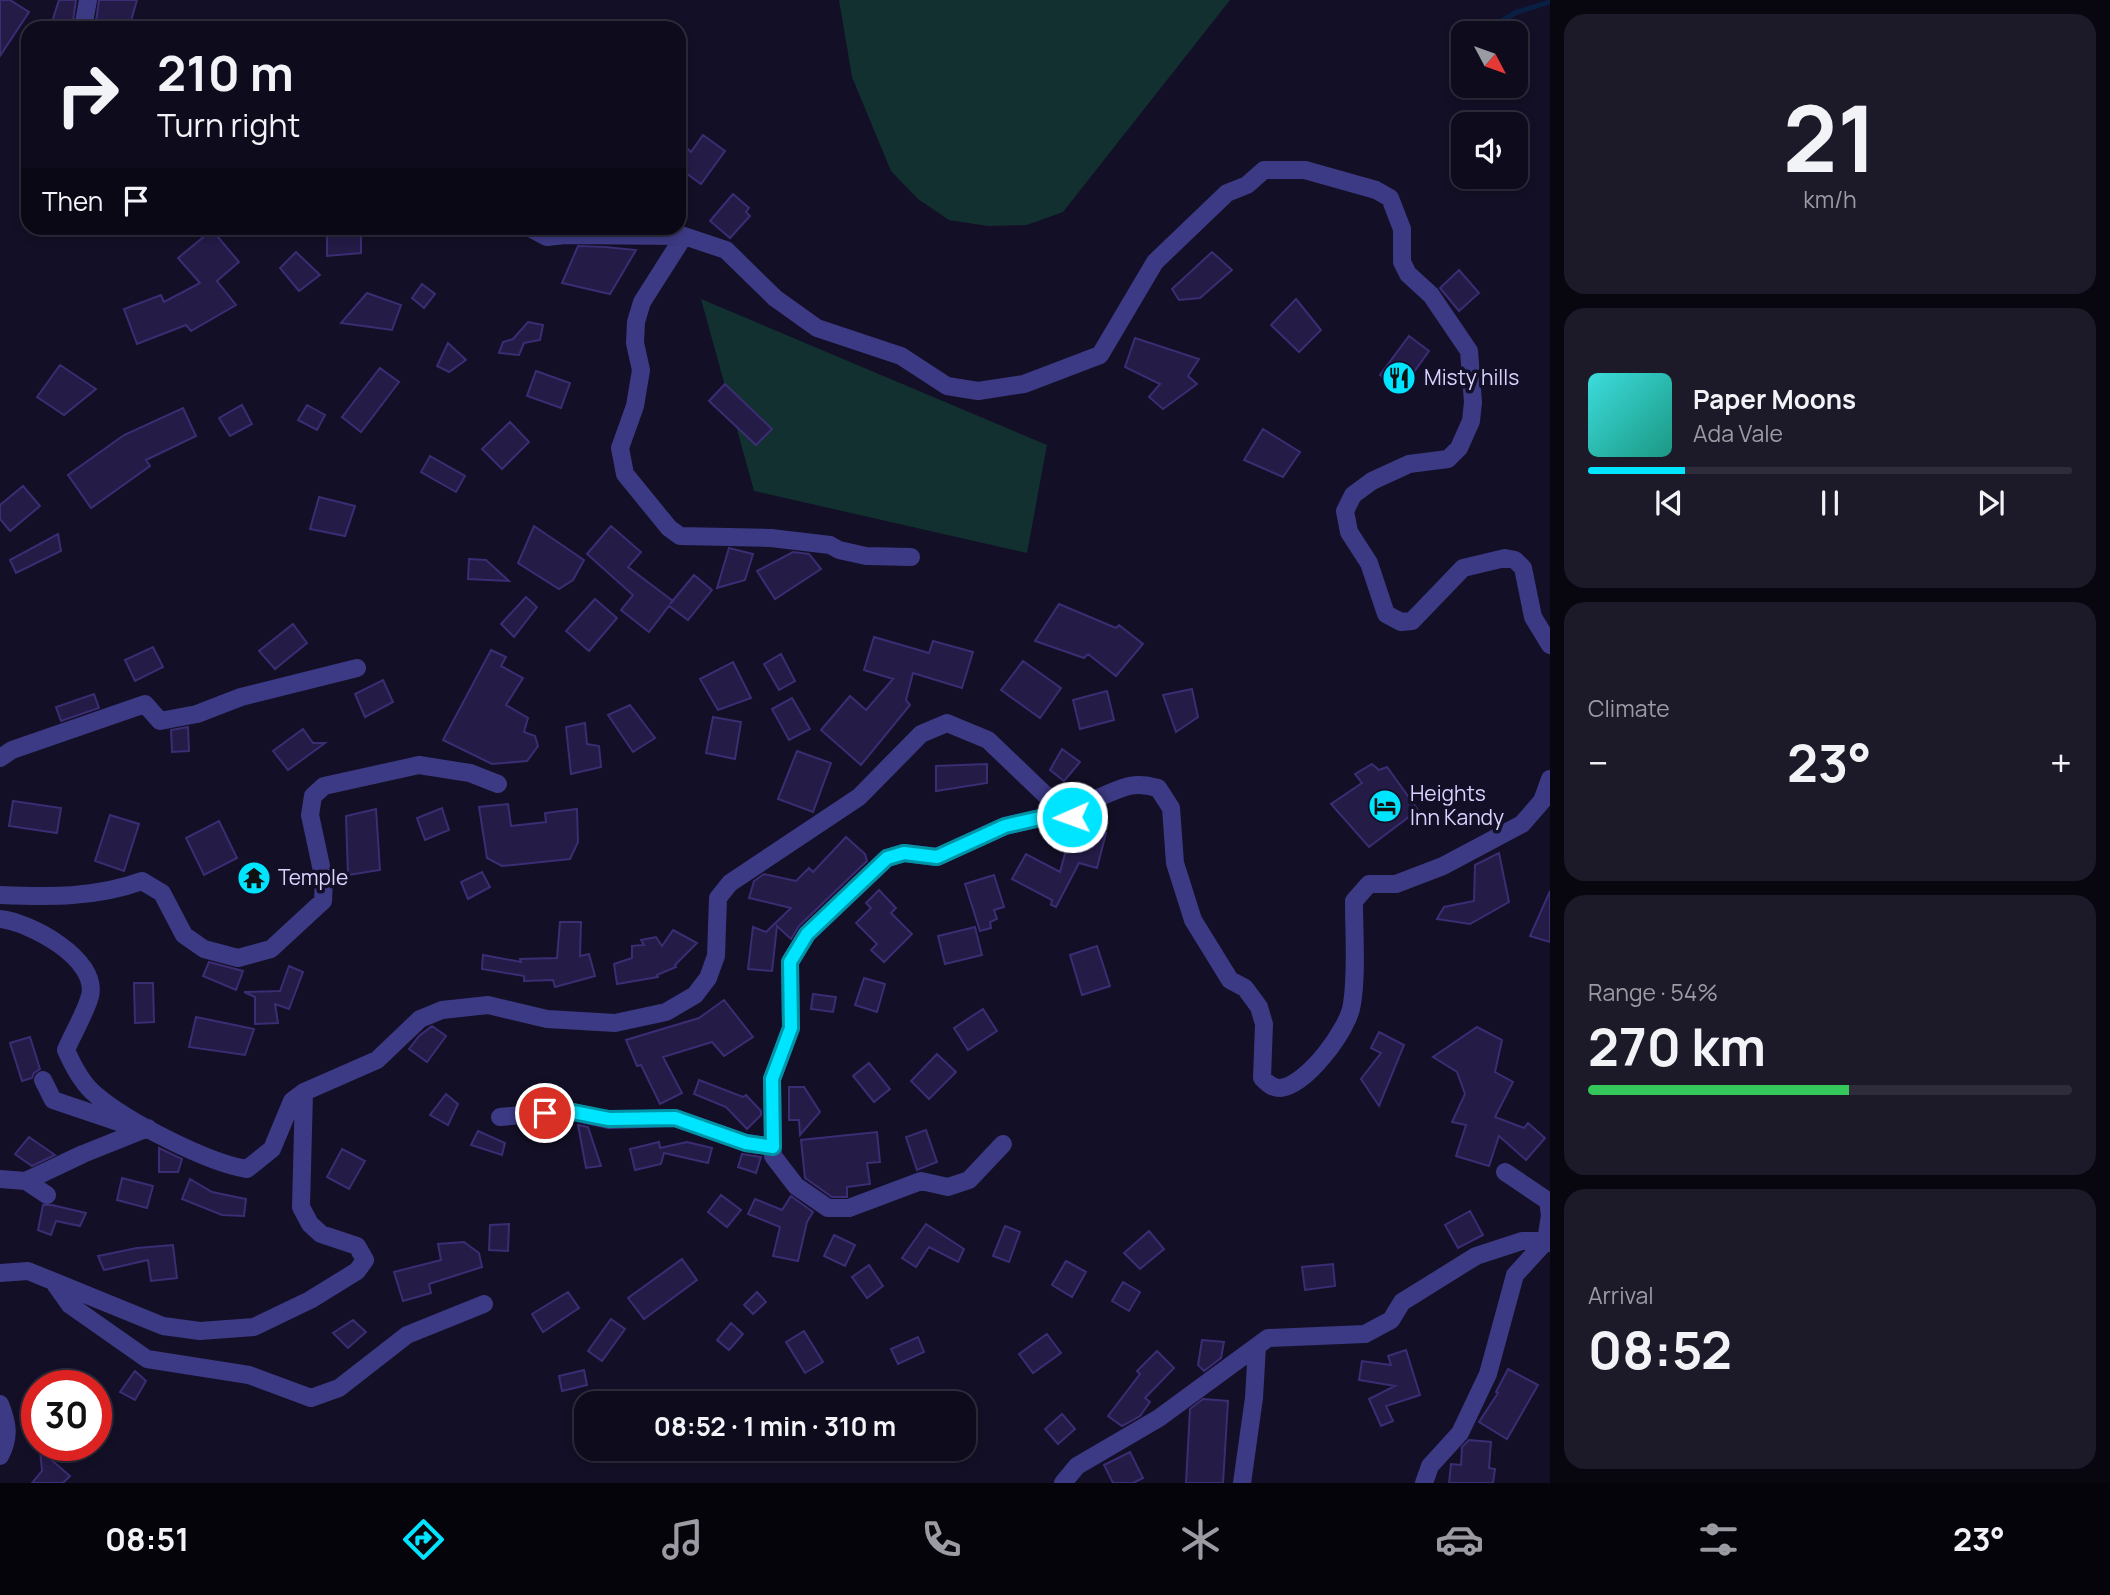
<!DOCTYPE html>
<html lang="en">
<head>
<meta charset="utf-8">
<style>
  :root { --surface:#0e0b1c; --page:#1c1929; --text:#f1f3f6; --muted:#9b9ba3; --line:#2e2b3b; --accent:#00e5ff }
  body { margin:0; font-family:Manrope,sans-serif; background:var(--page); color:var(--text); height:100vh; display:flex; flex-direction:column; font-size:26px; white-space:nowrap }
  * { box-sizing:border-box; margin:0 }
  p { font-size:23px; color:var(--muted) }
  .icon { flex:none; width:38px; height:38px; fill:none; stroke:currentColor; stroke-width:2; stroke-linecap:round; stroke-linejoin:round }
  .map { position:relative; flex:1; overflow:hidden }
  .panel { display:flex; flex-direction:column; gap:14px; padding:14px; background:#08060f; width:560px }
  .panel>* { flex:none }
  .hud { position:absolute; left:21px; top:21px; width:665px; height:214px; border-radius:21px; box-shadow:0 4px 10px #0003,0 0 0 2px var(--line); background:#0e0b1c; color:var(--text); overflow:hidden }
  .needle { width:46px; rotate:131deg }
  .tools { position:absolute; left:1451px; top:21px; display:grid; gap:14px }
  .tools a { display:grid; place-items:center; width:77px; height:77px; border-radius:14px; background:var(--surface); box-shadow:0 4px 10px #0003,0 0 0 2px var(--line); font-size:35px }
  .speed { position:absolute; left:21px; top:1370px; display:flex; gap:14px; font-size:35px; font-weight:700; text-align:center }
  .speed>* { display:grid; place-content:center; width:91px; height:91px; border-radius:50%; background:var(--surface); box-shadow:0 4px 10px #0003,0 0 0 2px var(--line); line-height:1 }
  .speed .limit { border:10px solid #d22; background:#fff; color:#111 }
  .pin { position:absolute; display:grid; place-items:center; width:60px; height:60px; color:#fff; margin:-30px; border:4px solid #fff; border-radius:50%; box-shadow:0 2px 7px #0007 }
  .me { position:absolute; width:77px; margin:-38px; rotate:268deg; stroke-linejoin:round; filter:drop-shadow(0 0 5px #0008) }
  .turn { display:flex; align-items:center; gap:24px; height:147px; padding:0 21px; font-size:32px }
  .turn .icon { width:91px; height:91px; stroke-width:2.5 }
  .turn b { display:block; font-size:49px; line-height:60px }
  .then { display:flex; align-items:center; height:66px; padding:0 21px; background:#0003; gap:14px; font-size:26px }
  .big { font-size:52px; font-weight:700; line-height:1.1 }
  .panel .card { flex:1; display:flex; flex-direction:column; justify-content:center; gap:10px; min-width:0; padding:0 24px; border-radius:21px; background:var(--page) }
  .panel .dial { align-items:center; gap:0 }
  .dial b { font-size:91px; line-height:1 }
  .song { display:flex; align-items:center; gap:21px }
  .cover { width:84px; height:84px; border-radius:10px; background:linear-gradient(135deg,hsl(180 70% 55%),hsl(170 70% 35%)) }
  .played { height:7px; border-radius:4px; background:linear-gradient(90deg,var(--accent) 20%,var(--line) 20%) }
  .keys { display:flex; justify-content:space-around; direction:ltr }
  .heat { display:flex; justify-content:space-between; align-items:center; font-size:38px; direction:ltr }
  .charge { height:10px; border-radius:5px; background:linear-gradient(90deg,#34c759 54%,var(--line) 0) }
  .trip { position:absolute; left:574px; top:1391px; width:402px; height:70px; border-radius:21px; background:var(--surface); box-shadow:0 4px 10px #0003,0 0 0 2px var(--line); font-weight:700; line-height:70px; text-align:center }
  .menu { display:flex; height:112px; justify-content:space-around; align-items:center; background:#06040b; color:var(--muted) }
  .menu .icon { width:49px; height:49px }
  .menu .on { color:var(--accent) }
  .menu b { font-size:32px; color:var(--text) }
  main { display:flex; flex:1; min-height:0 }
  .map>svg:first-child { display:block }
  .green { fill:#12302f }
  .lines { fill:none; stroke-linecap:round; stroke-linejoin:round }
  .stream { stroke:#0a1f44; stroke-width:5 }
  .building { fill:#241b47; stroke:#3b2d73; stroke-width:2 }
  .minor { stroke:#3d3a85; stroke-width:18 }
  .route-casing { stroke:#0095a6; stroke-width:18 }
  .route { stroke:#00e5ff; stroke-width:12 }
  .labels { text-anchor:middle; stroke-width:7; stroke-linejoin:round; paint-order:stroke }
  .poi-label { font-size:21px; fill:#d9d4ff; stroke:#130f26; text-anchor:start }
</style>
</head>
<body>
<main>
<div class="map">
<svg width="1550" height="1483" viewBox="0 0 1550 1483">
  <rect width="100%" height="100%" fill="#130f26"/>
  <!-- green -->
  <path class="green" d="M839 0H1230L1063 212 1027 225 988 226 949 220 918 199 891 171 852 77Z
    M701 299 1047 445 1027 553 754 491Z"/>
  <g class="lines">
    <!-- stream -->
    <path class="stream" d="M1481 33 1517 12 1550 2"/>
  </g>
  <!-- building -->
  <path class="building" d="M0 0H10L29 12 0 56Z
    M59 0H76L72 28H50Z
    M99 0H137L129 28H95Z
    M703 135 725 151 701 184 679 168V141L691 152Z
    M733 194 749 208 746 212 750 216 730 238 710 221Z
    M350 228H361V253L327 256V231Z
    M212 230 239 262 217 281 236 305 191 331 186 325 137 344 124 309 161 295 164 302 200 283 178 258Z
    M578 246 605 247 636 250 610 294 562 283Z
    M296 252 320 275 299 291 280 268Z
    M1212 252 1232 270 1200 298 1179 300 1172 289Z
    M1459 270 1479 293 1459 311 1440 288Z
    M422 284 435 294 424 308 412 298Z
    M367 293 401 305 392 330 341 323Z
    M1296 299 1321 330 1299 352 1271 325Z
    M528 322 543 325 540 340 524 343 519 355 499 353 503 342 513 339Z
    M1409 336 1429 351 1401 390 1380 375Z
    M1135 338 1199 359 1188 376 1197 384 1163 409 1149 397 1160 384 1125 367Z
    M448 343 466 360 449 372 437 366Z
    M60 365 96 389 64 415 37 397Z
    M380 368 399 382 361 432 342 417Z
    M536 371 570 383 561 408 527 396Z
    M725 384 772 429 756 445 709 401Z
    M242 405 252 424 230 436 219 418Z
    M307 405 325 415 317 430 298 420Z
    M183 408 196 436 146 460 150 466 91 508 68 475 124 435Z
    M510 422 529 442 502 469 482 449Z
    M1263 429 1300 452 1283 477 1244 460Z
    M430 456 465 476 456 492 421 472Z
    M23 486 40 506 10 531 0 519V505Z
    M319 497 355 506 345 536 310 529Z
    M534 526 584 560 573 580 559 589 518 563Z
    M611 526 641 552 628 567 673 601 670 604 694 575 712 590 688 620 669 606 649 632 621 610 633 595 587 554Z
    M58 534 61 551 16 573 10 560Z
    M729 548 753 554 745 580 717 588Z
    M793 552 809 554 821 569 775 599 757 571Z
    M469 559 486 560 509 581 468 579Z
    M526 597 537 607 514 637 501 624Z
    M595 599 617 618 589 651 566 631Z
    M1059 604 1116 628 1119 625 1143 644 1116 676 1088 654 1084 658 1035 641Z
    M293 624 307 643 275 669 259 651Z
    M874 637 929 653 933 641 973 652 962 688 913 673 906 700 910 705 861 765 821 730 850 696 866 710 893 679 864 670Z
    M153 647 163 667 135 681 125 660Z
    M491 650 506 657 501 666 523 678 506 705 528 718 524 732 535 736 538 746 527 761 492 764 443 740Z
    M781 654 795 681 779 690 764 664Z
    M1023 661 1061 688 1040 718 1001 690Z
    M733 662 751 698 718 710 700 679Z
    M383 680 393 702 365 717 355 694Z
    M1192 689 1198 717 1176 732 1163 695Z
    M1107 691 1114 720 1080 729 1073 700Z
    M94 694 99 708 61 721 56 707Z
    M792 698 810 729 789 740 772 709Z
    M630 705 655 738 633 752 608 715Z
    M713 717 741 722 735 759 706 753Z
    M585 723 587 744 599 746 601 767 571 774 566 727Z
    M188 727 189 751 172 752 171 730Z
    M303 729 313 743H325L288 770 273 751Z
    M1062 749 1080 762 1064 781 1050 770Z
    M797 751 831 763 813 812 778 799Z
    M987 764V783L936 791V766Z
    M1372 764 1379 770 1387 767 1418 810 1369 847 1331 804 1362 783 1355 774Z
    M13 801 61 808 57 833 9 826Z
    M508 804 511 826 546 822 545 813 577 809 578 842 570 859 502 866 487 858 479 807Z
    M442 808 449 830 425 840 417 818Z
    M376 809 380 870 348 875 346 816Z
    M110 815 139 824 124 871 95 861Z
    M219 821 237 858 204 875 186 838Z
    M1080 826 1106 833 1097 868 1079 863 1056 907 1051 905 1052 900 1012 879 1026 854 1060 872 1072 828Z
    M846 837 865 854 867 861 799 926 791 939 777 926 772 971 748 969 753 927 766 932 791 908 749 898 754 881 764 874 796 881 809 868 813 872Z
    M1499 853 1509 902 1470 924 1437 919 1444 907 1474 901 1475 865Z
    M482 872 490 887 468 899 461 882Z
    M994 875 1004 907 994 910 997 919 990 922 991 928 980 931 965 884Z
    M879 890 896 908 891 913 912 934 884 962 871 950 877 944 856 923 871 908 866 903Z
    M1550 891V942L1530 936Z
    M560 922H581L580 956 589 954 595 976 555 987 553 980 524 981V976L482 969 483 955 521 962 520 959 557 958Z
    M975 927 982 955 945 964 938 936Z
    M673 930 697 943 675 965 676 967 657 975 658 977 617 984 614 964 632 958V946L644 945 641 940 656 937 662 946Z
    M1097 946 1110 986 1082 995 1070 955Z
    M209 962 243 971 236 990 203 976Z
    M289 966 303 972 289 1009 275 1004 278 1023 255 1024V997L244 992 280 991Z
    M864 978 885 984 877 1012 855 1005Z
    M134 983H153L154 1022 135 1023Z
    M813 994 836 997 833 1012 811 1009Z
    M724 1000 753 1037 724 1056 712 1042 663 1057 682 1093 660 1104 641 1065 637 1066 626 1040 699 1018Z
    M983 1009 997 1031 968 1050 954 1028Z
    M196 1017 254 1029 245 1055 189 1047Z
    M432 1026 446 1036 427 1062 409 1049 419 1036Z
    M1477 1027 1502 1040 1495 1072 1513 1082 1495 1117 1524 1128 1528 1123 1545 1138 1526 1160 1499 1136 1489 1166 1456 1156 1466 1125 1452 1122 1465 1094 1457 1072 1433 1057Z
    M1379 1032 1404 1045 1379 1106 1361 1079 1381 1053 1371 1048Z
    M30 1037 40 1069 34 1073 32 1078 22 1081 10 1043Z
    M937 1054 956 1072 929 1099 911 1081Z
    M869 1063 890 1089 874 1102 853 1076Z
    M699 1080 743 1097 746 1095 761 1111V1115L747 1129 726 1107 694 1094Z
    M789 1087H804L820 1112 800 1135 799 1120H789Z
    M446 1094 458 1104 448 1125 430 1115Z
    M578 1125 588 1127 601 1166 586 1168Z
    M926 1130 937 1162 917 1170 906 1137Z
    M478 1131 505 1143 502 1155 471 1145Z
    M877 1132 880 1162 867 1163 870 1184 847 1187V1197H832L805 1178 801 1140Z
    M29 1137 55 1155 32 1166 15 1154Z
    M659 1142 660 1148 687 1142 712 1148 708 1163 664 1153 661 1164 635 1170 630 1149Z
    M159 1148 182 1159 178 1172H159Z
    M342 1149 365 1161 349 1189 327 1177Z
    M742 1154 761 1157 756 1173 738 1167Z
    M122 1178 153 1186 147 1208 117 1200Z
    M190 1179 212 1192 246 1199 244 1216 222 1215 182 1199Z
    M721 1195 741 1210 727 1227 708 1212Z
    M791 1196 813 1212 807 1222 798 1261 773 1256 780 1227 748 1214 755 1199 782 1210Z
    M43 1205H52L86 1213 80 1226 56 1221 51 1235 38 1230Z
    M1470 1211 1483 1235 1458 1248 1445 1225Z
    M509 1224 508 1251 489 1250 490 1225Z
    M926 1224 964 1249 958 1262 929 1247 916 1267 902 1258Z
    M1005 1226 1020 1232 1009 1262 993 1256Z
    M1149 1231 1164 1249 1140 1269 1124 1253Z
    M834 1235 855 1245 845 1266 824 1256Z
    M464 1242 479 1253 482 1267 429 1284 431 1293 403 1301 394 1272 441 1260 438 1244Z
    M173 1245 177 1278 151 1281 148 1260 104 1270 98 1256 137 1248Z
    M682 1259 697 1280 644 1319 628 1298Z
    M1066 1261 1086 1272 1072 1297 1052 1285Z
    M1333 1264 1335 1286 1305 1290 1302 1267Z
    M869 1265 883 1286 867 1298 852 1277Z
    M1123 1282 1140 1292 1129 1311 1112 1301Z
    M568 1292 579 1308 543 1332 532 1314Z
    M757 1292 766 1302 753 1314 744 1305Z
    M611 1319 625 1329 602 1361 588 1351Z
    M353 1320 366 1332 348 1348 333 1333Z
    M731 1323 743 1334 729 1350 717 1340Z
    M804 1331 823 1362 805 1373 786 1342Z
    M1047 1334 1061 1353 1033 1373 1019 1354Z
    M918 1337 924 1352 898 1364 891 1349Z
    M1202 1340 1224 1342 1221 1358 1204 1371 1198 1365Z
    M1406 1350 1420 1395 1386 1406 1393 1421 1381 1426 1369 1399 1395 1386 1359 1380 1362 1361 1391 1365 1388 1356Z
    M1157 1351 1174 1368 1145 1398 1150 1402 1140 1416 1122 1426 1108 1416 1140 1374 1137 1371Z
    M1508 1369 1538 1385 1507 1439 1479 1422 1498 1393 1496 1392Z
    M584 1370 587 1385 562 1391 559 1376Z
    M135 1371 146 1381 135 1400 120 1392Z
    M1203 1399 1228 1401 1223 1483H1186L1190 1409Z
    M1062 1414 1075 1429 1058 1444 1045 1429Z
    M1469 1440 1491 1442 1489 1468 1495 1469 1493 1483H1449L1451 1464 1461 1465 1462 1447Z
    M40 1450 70 1476 63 1483H32L42 1471Z
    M1130 1452 1143 1478 1133 1483H1113L1104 1465Z"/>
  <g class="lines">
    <!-- minor -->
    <path class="minor" d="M83 28 88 0
      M530 228 547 237 565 235 684 236 726 250 775 298 817 328 901 356 947 386 978 391 1024 384 1100 355 1155 262 1227 193 1247 185 1264 170H1305L1376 190 1390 198 1402 229V262L1408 274 1431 295 1469 351 1473 402 1471 421 1459 448 1448 459 1409 464 1372 481 1353 495 1345 511 1349 532 1369 563 1386 614 1401 622 1412 621 1463 568 1505 558 1515 560 1523 568 1533 617 1550 645
      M684 236 642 302 636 322 635 343 641 370 635 406 620 448 625 474 669 528 680 536 771 538 830 545 839 550 866 556 911 557
      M0 758 12 750 145 704 160 721 197 714 241 697 357 668
      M0 895C50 897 95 898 142 881L162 893 184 935 204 949 238 958 271 949 323 901 324 880 310 815 313 796 324 786 419 765 470 773 498 784
      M0 919C30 922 99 959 90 996 85 1014 73 1033 66 1050 73 1066 82 1084 96 1095 126 1121 208 1163 247 1169L272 1149 292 1101 304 1092 377 1060 420 1019 442 1010 488 1005 547 1019 615 1023 666 1012 695 995 708 978 716 956 718 898 730 883 859 797 921 734 947 723 988 740 1057 806C1069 804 1083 803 1095 799 1121 789 1130 780 1158 788L1171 808 1175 863 1193 920 1230 980 1245 988 1259 1007 1264 1024 1262 1078C1267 1083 1272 1088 1280 1088 1306 1086 1349 1029 1352 1004 1357 973 1354 933 1354 901L1369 884H1396L1443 866 1522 824 1542 801 1550 779
      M43 1080 53 1100 130 1126
      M500 1117 568 1111 609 1120 675 1118 746 1143 773 1147
      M1003 1144 969 1180 948 1187 921 1181 849 1208H828L796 1186 773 1156 772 1079 791 1028 790 962 807 934 887 858 904 853 937 857 1005 826 1040 818 1072 817 1087 811 1092 800
      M0 1179 26 1181
      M47 1195 26 1181 83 1154 148 1128
      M0 1273 28 1271 163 1326 200 1331 254 1327 310 1300 357 1271 365 1260 357 1246 321 1234 310 1224 301 1207 304 1092
      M53 1281 70 1305 147 1359 249 1375 311 1398 339 1388 407 1335 484 1304
      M0 1404C8 1424 10 1437 0 1456
      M1063 1483 1077 1466 1159 1418 1268 1338 1365 1334 1391 1320 1402 1302 1476 1256 1522 1241H1546L1550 1243
      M1242 1483 1254 1398 1257 1346
      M1424 1483 1430 1466 1460 1433 1488 1374 1515 1275 1546 1241 1550 1215 1548 1201 1505 1172"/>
  </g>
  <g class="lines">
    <defs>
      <path id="route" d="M545 1113 568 1111 609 1119 675 1118 746 1143 773 1147 772 1079 791 1028 790 962 807 934 887 858 904 853 937 857 1005 826 1040 818 1072 817"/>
    </defs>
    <!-- route casing -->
    <use href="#route" class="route-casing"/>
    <!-- route -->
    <use href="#route" class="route"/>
  </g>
  <!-- icons -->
  <defs>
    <symbol id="restaurant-disc" viewBox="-11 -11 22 22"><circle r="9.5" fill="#00e5ff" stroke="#130f26"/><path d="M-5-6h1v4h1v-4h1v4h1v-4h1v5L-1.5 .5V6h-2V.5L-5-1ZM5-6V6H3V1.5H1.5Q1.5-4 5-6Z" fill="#111"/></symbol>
    <symbol id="hotel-disc" viewBox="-11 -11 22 22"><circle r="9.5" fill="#00e5ff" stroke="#130f26"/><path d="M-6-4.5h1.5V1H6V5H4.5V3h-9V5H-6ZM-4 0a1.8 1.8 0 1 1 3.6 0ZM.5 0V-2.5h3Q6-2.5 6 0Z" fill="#111"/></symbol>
    <symbol id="temple-disc" viewBox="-11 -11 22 22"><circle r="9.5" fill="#00e5ff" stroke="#130f26"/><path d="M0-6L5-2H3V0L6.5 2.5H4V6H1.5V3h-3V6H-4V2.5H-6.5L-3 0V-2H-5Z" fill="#111"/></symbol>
  </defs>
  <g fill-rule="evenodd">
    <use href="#restaurant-disc" x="1380" y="359" width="38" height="38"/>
    <use href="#hotel-disc" x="1366" y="787" width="38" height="38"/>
    <use href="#temple-disc" x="235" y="859" width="38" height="38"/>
  </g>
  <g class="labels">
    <!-- poi labels -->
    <g class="poi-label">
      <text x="1424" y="385">Misty hills</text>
      <text x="1410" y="801">Heights<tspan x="1410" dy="24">Inn Kandy</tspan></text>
      <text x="278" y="885">Temple</text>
    </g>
  </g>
</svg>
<div class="tools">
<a><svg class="needle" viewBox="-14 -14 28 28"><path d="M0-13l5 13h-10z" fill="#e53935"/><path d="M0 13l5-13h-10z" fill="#9b9ba3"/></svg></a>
<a><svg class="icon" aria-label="sound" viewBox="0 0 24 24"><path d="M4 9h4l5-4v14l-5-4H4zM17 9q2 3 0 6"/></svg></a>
</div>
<div class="speed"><div class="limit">30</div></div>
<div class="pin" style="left:545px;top:1113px;background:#d93025"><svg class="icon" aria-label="arrive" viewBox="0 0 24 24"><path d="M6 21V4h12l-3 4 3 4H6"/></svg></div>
<svg class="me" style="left:1072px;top:817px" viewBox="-20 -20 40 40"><circle r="17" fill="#00e5ff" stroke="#fff" stroke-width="3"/><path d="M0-11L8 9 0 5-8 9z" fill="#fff"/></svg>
<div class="trip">08:52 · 1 min · 310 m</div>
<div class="hud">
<div class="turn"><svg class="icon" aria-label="right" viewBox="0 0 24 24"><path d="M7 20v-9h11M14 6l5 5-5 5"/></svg><div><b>210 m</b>Turn right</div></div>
<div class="then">Then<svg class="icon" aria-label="arrive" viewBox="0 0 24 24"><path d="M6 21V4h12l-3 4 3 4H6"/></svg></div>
</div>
</div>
<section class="panel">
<div class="card dial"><b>21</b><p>km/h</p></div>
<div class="card">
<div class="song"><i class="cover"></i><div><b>Paper Moons</b><p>Ada Vale</p></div></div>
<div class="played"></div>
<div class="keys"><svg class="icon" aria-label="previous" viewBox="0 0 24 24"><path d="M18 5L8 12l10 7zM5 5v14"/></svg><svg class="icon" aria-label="pause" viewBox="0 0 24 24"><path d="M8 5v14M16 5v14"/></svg><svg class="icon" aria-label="next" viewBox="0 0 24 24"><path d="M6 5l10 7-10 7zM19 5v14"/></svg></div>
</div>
<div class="card"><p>Climate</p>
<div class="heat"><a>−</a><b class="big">23°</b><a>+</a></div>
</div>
<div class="card"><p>Range · 54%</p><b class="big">270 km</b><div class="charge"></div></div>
<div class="card"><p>Arrival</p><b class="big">08:52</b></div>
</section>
</main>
<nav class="menu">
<b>08:51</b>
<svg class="icon on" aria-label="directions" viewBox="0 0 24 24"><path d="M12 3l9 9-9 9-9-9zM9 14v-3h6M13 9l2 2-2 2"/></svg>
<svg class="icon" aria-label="music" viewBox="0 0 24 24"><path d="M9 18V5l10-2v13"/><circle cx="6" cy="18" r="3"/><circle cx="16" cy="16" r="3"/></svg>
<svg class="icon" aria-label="phone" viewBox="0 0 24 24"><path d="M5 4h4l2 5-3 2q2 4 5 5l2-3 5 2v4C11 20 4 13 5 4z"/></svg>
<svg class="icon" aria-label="climate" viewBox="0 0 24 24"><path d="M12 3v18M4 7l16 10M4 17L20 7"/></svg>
<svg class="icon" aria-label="car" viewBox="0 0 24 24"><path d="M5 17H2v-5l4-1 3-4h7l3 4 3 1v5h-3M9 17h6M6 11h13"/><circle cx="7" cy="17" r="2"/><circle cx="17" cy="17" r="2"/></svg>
<svg class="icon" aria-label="filters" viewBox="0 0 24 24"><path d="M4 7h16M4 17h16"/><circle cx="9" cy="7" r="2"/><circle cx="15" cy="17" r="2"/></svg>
<b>23°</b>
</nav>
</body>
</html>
